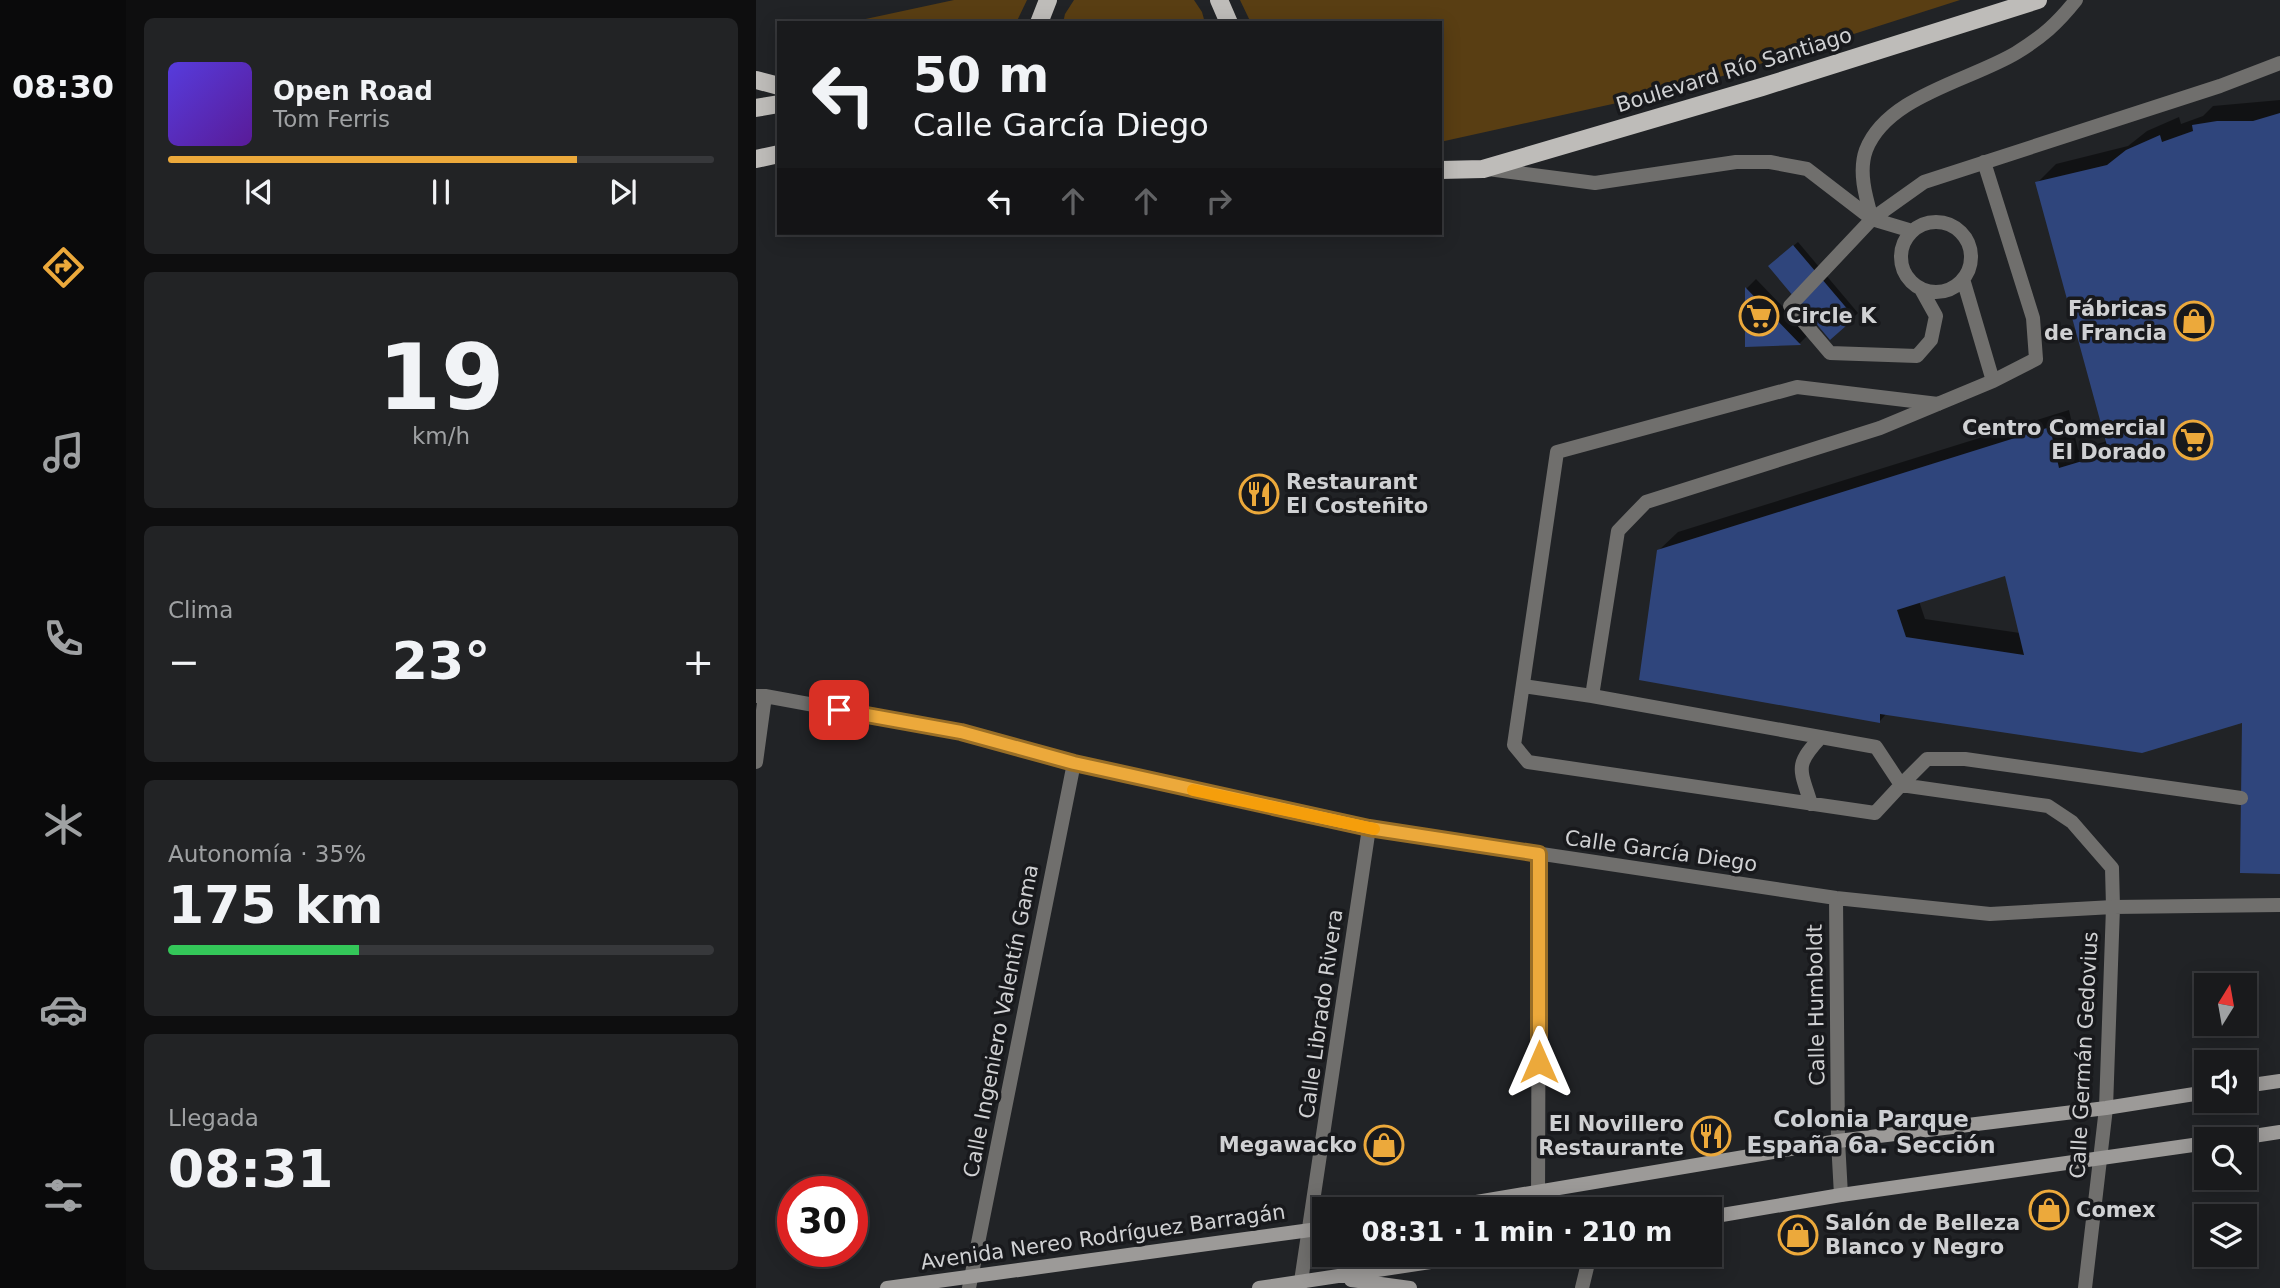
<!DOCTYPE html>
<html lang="es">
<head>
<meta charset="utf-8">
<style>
  :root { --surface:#191a1c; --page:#222325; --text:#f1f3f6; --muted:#9fa1a3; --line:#37383b; --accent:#eca93b }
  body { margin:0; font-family:"DejaVu Sans",sans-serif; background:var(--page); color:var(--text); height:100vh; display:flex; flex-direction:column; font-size:26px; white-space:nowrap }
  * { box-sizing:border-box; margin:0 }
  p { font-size:23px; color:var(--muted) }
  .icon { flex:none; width:38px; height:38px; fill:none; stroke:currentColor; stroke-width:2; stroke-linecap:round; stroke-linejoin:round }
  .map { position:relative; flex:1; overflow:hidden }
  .details { display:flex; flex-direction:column; gap:18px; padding:18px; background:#0e0e0f; width:630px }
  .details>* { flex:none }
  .top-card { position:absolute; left:21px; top:21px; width:665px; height:214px; border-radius:0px; box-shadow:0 4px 18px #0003,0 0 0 2px var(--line); background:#191a1c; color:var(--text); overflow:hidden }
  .needle { width:46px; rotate:11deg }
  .fabs { position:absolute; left:1438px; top:973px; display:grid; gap:14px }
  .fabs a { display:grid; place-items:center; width:63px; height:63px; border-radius:0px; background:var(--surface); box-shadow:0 4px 18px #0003,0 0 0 2px var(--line); font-size:35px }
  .speed { position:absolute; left:21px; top:1176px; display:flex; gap:14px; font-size:35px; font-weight:700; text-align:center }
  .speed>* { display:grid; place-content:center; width:91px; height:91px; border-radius:50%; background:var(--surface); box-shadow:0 4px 18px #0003,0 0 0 2px var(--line); line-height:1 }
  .speed .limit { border:10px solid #d22; background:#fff; color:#111 }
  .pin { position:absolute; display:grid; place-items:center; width:60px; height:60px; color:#fff; margin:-30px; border-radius:14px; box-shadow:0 4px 10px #0006 }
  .me { position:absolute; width:77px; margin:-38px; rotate:0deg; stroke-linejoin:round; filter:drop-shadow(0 0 5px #0008) }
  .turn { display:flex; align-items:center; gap:24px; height:147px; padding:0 21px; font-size:32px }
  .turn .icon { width:91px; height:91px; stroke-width:2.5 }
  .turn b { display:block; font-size:49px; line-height:60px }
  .lanes { display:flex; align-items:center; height:66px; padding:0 21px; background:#0003; justify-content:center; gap:35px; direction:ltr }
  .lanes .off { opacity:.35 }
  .big { font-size:52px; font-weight:700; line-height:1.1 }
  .details .card { flex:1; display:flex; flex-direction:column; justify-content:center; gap:10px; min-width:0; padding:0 24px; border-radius:10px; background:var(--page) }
  .details .dial { align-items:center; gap:0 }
  .dial b { font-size:91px; line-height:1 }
  .song { display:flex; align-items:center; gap:21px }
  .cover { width:84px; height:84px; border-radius:10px; background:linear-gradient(135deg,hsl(250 70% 55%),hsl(270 70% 35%)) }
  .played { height:7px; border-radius:4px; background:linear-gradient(90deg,var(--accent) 75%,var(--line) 75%) }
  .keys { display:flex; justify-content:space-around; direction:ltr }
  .heat { display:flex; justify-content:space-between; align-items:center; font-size:38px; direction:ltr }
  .charge { height:10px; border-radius:5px; background:linear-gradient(90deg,#34c759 35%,var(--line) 0) }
  .trip { position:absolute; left:556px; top:1197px; width:410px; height:70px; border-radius:0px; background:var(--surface); box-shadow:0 4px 18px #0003,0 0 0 2px var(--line); font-weight:700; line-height:70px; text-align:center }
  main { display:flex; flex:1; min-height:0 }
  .menu { display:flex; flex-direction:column; width:126px; justify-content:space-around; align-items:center; background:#0a0a0b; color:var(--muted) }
  .menu .icon { width:49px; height:49px }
  .menu .on { color:var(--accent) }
  .menu b { font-size:32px; color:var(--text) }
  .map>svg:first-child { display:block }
  .green { fill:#593e13 }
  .shadow { fill:#0007; fill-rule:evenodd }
  .building { fill:#2f457c; fill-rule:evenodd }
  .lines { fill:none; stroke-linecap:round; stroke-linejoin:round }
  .lane { stroke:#706f6d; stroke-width:14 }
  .street { stroke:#706f6d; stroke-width:14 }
  .secondary { stroke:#9c9a98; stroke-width:14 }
  .primary { stroke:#bebcb9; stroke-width:18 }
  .route-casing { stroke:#996e26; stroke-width:18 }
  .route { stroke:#eca93b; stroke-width:12 }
  .slow { stroke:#f59e0b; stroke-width:12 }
  .labels { text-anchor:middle; stroke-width:7; stroke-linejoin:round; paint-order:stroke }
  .street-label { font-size:21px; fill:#d0d1d3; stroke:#18191c }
  .poi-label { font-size:21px; font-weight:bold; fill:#d0d1d3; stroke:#18191c; text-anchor:end }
  .neighbourhood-label { font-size:23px; font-weight:bold; fill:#cdcfd3; stroke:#18191c }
</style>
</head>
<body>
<main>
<nav class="menu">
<b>08:30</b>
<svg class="icon on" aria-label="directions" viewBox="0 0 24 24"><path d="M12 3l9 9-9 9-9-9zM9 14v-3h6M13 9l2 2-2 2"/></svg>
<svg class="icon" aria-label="music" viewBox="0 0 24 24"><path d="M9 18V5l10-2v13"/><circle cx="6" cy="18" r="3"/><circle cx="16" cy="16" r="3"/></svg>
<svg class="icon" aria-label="phone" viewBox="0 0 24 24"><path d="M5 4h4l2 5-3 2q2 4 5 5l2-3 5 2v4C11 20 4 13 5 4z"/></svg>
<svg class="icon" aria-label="climate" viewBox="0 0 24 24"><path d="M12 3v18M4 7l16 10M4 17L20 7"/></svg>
<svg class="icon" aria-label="car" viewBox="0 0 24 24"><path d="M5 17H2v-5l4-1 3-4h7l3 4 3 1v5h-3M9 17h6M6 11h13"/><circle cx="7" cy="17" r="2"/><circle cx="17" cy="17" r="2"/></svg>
<svg class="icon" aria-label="filters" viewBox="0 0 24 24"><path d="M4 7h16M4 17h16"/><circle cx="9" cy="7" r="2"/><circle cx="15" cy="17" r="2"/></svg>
</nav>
<section class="details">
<div class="card">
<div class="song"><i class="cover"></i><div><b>Open Road</b><p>Tom Ferris</p></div></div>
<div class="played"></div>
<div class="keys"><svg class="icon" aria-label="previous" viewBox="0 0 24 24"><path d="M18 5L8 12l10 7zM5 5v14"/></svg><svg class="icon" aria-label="pause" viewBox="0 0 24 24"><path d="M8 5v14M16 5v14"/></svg><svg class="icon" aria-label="next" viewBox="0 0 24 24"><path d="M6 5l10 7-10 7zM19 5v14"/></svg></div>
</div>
<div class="card dial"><b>19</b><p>km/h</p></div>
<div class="card"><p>Clima</p>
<div class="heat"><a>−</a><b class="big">23°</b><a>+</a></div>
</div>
<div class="card"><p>Autonomía · 35%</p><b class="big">175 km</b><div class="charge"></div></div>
<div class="card"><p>Llegada</p><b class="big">08:31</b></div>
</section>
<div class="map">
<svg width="1524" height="1288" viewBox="0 0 1524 1288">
  <rect width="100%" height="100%" fill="#212326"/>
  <!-- green -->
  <path class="green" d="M198 0H271L260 23H91Z
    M318 0H438L446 12 449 23H307L309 14Z
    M484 0H1204L929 88 684 142V23H495Z"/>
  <!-- shadow -->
  <path class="shadow" d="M1524 100V872L1488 721 1131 713 1124 721 902 551 922 532 1313 410 1322 450 1351 441 1281 183 1300 164 1372 146 1391 131 1423 117 1425 124 1447 116 1457 106ZM1250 573 1264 633 1169 619 1163 601Z
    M1042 242 1102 313 1098 317 1018 262Z
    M1000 279 1053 334 1044 343 990 345 991 288Z"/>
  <!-- building -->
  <path class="building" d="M1524 113V874L1484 873 1486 723 1386 753 1124 714V723L883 680 901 550 1294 427 1303 468 1353 453 1279 182 1351 165 1370 150 1404 135 1406 142 1437 131 1436 125 1461 121H1497ZM1249 576 1268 655 1150 637 1141 610Z
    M1037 245 1099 318 1074 340 1012 266Z
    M989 287 1045 345 989 347Z"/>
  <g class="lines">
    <!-- lane -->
    <path class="lane" d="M732 169 839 183 980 162H1014L1051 169 1116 219 1156 231
      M1116 219C1110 198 1102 172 1110 150 1131 96 1213 81 1260 53 1286 37 1301 24 1320 0
      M1145 257a35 35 0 1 1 70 0a35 35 0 1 1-70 0Z
      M1207 279 1237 381
      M1165 289 1180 316 1175 340 1161 356 1074 353 1034 306 1116 219 1168 182 1464 86 1524 63
      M1182 404 1041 387 801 452 758 745 772 762 1119 813 1145 785 1120 747 836 696 862 531 890 502 1124 428 1237 381 1280 359 1277 318 1228 162
      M767 686 836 696
      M1145 785 1171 759H1209L1485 798
      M1145 785 1292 806 1316 822 1356 868 1357 907
      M1055 804C1044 768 1038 766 1065 737"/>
    <!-- street -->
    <path class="street" d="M0 696H9L205 732 318 763 613 828 1080 898 1234 914 1357 907 1524 905
      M0 762 9 696
      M1080 898 1082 1141 1085 1195
      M782 1209 783 854
      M213 1288 318 763
      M544 1288 613 828
      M826 1288 834 1255
      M1329 1288 1350 1108 1357 907"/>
    <!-- secondary -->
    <path class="secondary" d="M1489 1086 1524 1081
      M1478 1139 1524 1132
      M679 1209 1082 1141 1350 1108 1451 1092
      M954 1217 1085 1195 1451 1143
      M595 1280 654 1288
      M131 1288 569 1228
      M503 1288 721 1255"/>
    <!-- primary -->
    <path class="primary" d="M463 0 473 23
      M283 23 292 0
      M0 80 23 86
      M0 108 23 104
      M0 159 23 154
      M684 170 727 169 1006 87 1282 0"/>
  </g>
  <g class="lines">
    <defs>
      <path id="route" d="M83 710 205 732 318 763 613 828 783 854V1062"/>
    </defs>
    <!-- route casing -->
    <use href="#route" class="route-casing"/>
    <!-- route -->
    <use href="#route" class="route"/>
    <!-- slow -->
    <path class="slow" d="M437 790 618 829"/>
  </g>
  <!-- icons -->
  <defs>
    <symbol id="supermarket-ring" viewBox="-11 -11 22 22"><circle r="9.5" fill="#18191c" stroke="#eca93b" stroke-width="1.5"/><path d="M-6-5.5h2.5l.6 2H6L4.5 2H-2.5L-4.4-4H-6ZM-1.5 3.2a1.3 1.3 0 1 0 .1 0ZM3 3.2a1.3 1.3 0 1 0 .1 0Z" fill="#eca93b"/></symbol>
    <symbol id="shop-ring" viewBox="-11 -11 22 22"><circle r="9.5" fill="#18191c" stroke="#eca93b" stroke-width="1.5"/><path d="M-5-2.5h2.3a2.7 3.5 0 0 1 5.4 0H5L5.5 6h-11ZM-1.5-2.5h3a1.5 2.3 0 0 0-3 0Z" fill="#eca93b"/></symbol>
    <symbol id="restaurant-ring" viewBox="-11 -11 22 22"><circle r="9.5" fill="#18191c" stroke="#eca93b" stroke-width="1.5"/><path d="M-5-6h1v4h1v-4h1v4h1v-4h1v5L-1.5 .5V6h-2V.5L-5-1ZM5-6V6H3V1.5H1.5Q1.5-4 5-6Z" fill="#eca93b"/></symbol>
  </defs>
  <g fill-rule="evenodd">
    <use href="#supermarket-ring" x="981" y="294" width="44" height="44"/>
    <use href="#shop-ring" x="1416" y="299" width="44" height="44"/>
    <use href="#supermarket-ring" x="1415" y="418" width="44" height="44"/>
    <use href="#restaurant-ring" x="481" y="472" width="44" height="44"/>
    <use href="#restaurant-ring" x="933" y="1114" width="44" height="44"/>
    <use href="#shop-ring" x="606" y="1123" width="44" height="44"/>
    <use href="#shop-ring" x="1271" y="1188" width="44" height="44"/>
    <use href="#shop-ring" x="1020" y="1213" width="44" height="44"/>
  </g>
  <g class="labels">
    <!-- street labels -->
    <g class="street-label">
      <text transform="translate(978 70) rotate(-17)" y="7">Boulevard Río Santiago</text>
      <text transform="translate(905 851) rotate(8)" y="7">Calle García Diego</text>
      <text transform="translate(1060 1005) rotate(-91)" y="7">Calle Humboldt</text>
      <text transform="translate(565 1014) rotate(-82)" y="7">Calle Librado Rivera</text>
      <text transform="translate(245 1021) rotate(-79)" y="7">Calle Ingeniero Valentín Gama</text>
      <text transform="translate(1328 1055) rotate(-87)" y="7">Calle Germán Gedovius</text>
      <text transform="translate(347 1237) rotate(-8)" y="7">Avenida Nereo Rodríguez Barragán</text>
    </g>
    <!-- poi labels -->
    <g class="poi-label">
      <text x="1411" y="316">Fábricas<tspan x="1411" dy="24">de Francia</tspan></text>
      <text x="1030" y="323" text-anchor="start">Circle K</text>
      <text x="1410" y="435">Centro Comercial<tspan x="1410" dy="24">El Dorado</tspan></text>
      <text x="530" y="489" text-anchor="start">Restaurant<tspan x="530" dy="24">El Costeñito</tspan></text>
      <text x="928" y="1131">El Novillero<tspan x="928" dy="24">Restaurante</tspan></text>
      <text x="601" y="1152">Megawacko</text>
      <text x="1320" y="1217" text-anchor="start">Comex</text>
      <text x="1069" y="1230" text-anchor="start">Salón de Belleza<tspan x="1069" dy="24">Blanco y Negro</tspan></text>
    </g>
    <!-- neighbourhood labels -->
    <g class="neighbourhood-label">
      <text x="1115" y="1127">Colonia Parque<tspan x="1115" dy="26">España 6a. Sección</tspan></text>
    </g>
  </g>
</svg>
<div class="fabs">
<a><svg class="needle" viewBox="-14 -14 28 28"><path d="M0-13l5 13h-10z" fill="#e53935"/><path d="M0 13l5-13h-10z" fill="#9fa1a3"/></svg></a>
<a><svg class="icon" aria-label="sound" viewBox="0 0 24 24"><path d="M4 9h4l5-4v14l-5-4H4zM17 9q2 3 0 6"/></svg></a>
<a><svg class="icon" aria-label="search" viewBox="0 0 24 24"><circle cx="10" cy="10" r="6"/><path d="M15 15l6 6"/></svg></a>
<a><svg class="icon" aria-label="layers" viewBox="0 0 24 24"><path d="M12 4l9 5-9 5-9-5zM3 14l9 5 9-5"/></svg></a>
</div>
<div class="speed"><div class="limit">30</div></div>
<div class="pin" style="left:83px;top:710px;background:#d93025"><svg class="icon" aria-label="arrive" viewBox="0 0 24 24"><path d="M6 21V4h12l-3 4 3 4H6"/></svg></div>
<svg class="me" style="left:783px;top:1062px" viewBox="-20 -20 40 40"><path d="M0-17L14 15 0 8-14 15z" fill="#eca93b" stroke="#fff" stroke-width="4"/></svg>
<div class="trip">08:31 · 1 min · 210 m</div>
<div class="top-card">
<div class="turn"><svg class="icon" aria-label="left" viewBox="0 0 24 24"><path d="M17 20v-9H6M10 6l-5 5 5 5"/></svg><div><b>50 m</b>Calle García Diego</div></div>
<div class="lanes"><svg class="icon" aria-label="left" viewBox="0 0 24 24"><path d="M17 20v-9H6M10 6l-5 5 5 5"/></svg><svg class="icon off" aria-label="ahead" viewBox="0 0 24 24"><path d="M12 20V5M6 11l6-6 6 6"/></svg><svg class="icon off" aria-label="ahead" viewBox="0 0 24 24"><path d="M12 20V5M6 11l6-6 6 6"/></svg><svg class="icon off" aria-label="right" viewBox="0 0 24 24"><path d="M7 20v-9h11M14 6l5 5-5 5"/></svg></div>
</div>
</div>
</main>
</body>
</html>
